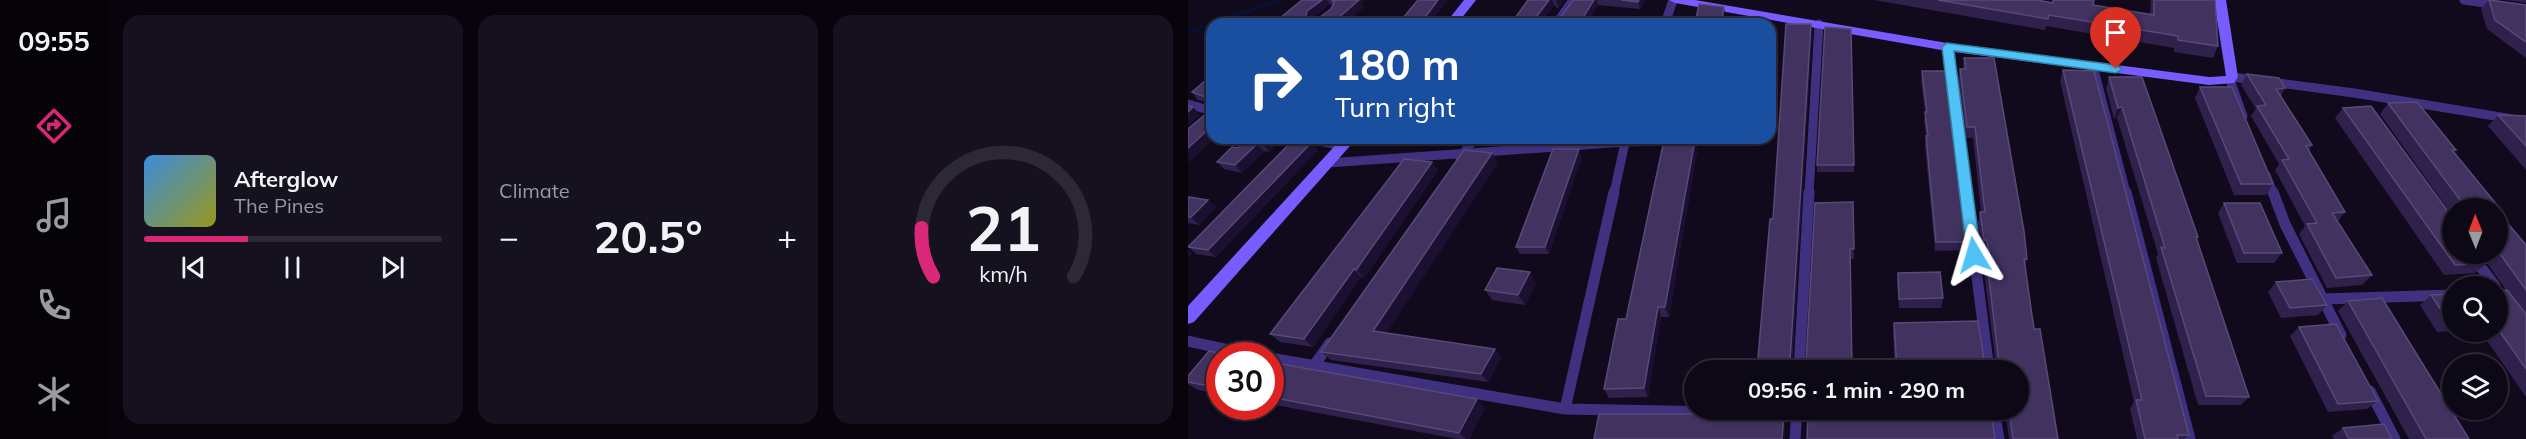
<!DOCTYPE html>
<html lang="en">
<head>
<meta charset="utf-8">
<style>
  :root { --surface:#0c0815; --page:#15111e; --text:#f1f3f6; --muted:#9a9aa0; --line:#2c2934; --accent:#db2777 }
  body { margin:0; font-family:Mulish,sans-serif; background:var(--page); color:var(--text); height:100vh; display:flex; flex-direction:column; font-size:22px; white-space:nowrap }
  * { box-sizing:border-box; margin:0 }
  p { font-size:20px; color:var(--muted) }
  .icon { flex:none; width:33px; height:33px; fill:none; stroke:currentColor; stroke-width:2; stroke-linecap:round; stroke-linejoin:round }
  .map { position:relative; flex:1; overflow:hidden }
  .sheet { display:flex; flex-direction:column; gap:15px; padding:15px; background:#07040c; width:1080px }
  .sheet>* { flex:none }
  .hud { position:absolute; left:18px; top:18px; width:570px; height:126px; border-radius:18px; box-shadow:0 2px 4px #0004,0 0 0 2px var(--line); background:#1a4fa0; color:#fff; overflow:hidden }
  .needle { width:39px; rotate:359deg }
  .controls { position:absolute; left:1254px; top:198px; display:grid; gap:12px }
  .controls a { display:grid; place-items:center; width:66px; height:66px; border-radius:50%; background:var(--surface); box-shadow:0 2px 4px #0004,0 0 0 2px var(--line); font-size:30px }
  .speed { position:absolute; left:18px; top:342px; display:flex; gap:12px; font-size:30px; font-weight:700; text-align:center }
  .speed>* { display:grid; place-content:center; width:78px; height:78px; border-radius:50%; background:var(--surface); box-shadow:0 2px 4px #0004,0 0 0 2px var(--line); line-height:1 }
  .speed .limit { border:9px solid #d22; background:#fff; color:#111 }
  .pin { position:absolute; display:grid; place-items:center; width:51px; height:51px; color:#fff; margin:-62px -26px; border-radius:50% 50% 50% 0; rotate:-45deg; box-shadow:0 0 6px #0007 }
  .pin .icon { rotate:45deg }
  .me { position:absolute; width:66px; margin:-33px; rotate:353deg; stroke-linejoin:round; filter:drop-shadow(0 0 4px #0008) }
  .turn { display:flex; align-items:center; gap:21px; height:126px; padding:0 30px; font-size:27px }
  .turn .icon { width:78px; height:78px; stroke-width:2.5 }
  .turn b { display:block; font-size:42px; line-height:51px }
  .big { font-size:45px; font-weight:700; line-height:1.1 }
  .sheet .widget { flex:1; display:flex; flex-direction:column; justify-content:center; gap:9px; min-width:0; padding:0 21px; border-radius:18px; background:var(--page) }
  .sheet .dial { align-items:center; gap:0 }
  .dial svg { height:156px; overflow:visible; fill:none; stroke:var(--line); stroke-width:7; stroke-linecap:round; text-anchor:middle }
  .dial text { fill:var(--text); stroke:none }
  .song { display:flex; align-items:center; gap:18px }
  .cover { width:72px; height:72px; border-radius:9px; background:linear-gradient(135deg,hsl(210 70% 55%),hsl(60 70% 35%)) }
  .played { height:6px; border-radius:3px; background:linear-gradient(90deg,var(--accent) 35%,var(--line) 35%) }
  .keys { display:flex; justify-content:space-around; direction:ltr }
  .heat { display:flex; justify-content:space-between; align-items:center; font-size:33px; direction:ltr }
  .sheet .tiles { flex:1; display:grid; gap:15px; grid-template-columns:repeat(3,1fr) }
  .trip { position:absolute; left:496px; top:360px; width:345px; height:60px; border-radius:30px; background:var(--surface); box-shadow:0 2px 4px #0004,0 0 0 2px var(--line); font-weight:700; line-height:60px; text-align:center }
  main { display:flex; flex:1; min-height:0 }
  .tab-bar { display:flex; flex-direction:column; width:108px; justify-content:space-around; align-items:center; background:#050308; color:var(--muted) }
  .tab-bar .icon { width:42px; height:42px }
  .tab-bar .on { color:var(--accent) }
  .tab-bar b { font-size:27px; color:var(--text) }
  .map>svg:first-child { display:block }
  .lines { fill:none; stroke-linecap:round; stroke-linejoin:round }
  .stream { stroke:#05113a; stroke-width:3 }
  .street-far1 { stroke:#3f317f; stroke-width:9 }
  .street { stroke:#3f317f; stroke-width:11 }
  .secondary { fill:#775cff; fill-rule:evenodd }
  .wall { fill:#2f204c; fill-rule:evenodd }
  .shaded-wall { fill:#1b1031 }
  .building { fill:#413260; stroke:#584979; stroke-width:1.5 }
  .route { fill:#4fc3f7; stroke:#337fa1; stroke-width:1.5 }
</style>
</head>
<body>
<main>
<nav class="tab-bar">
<b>09:55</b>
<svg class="icon on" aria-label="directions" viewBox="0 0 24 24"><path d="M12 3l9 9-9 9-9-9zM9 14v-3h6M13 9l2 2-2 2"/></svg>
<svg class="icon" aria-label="music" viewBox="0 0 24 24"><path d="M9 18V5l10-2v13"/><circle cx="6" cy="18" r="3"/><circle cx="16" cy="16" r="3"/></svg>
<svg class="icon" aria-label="phone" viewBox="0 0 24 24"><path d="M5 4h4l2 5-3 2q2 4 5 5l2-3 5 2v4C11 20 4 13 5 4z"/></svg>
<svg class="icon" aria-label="climate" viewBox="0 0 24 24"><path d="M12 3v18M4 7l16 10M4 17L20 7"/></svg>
</nav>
<section class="sheet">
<div class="tiles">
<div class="widget">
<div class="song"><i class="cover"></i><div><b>Afterglow</b><p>The Pines</p></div></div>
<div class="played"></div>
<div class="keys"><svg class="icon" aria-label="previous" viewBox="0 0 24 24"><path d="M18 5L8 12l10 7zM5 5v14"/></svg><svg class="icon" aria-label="pause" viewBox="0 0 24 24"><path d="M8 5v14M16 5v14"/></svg><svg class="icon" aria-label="next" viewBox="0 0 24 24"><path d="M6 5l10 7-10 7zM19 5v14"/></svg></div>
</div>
<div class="widget"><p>Climate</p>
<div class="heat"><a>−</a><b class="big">20.5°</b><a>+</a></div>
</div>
<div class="widget dial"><svg viewBox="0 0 100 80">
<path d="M14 69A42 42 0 1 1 86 69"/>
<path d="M14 69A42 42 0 0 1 8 44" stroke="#db2777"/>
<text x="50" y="56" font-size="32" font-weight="700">21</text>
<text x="50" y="72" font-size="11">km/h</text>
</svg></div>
</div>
</section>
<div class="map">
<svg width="1338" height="439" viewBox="0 0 1338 439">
  <rect width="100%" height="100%" fill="#100a1c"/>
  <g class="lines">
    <!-- stream -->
    <path class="stream" d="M0 32 92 0"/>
    <!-- street-far1 -->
    <path class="street-far1" d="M1276 0 1338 9
      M368 24 385 0
      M477 24 485 0
      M759 47 778 193
      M905 66 938 193
      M1044 77 1166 93 1338 121
      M1042 80 1055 116
      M0 104 24 111
      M117 138 155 146
      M272 158 287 138
      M140 163 437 142 543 140
      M1078 175 1085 193
      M426 193 438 138
      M621 193 631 24"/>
    <!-- street -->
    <path class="street" d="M778 192 801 370
      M938 192 1002 439
      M1085 192 1097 224 1153 335
      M1283 254 1307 286
      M1135 299 1264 295
      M0 341 69 356
      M82 358 377 409 633 414
      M125 367 142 343
      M611 370 621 192
      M1182 391 1207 439
      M377 409 426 192
      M806 410 811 439
      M607 439 609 410"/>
    <!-- secondary -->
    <path class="secondary" d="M276 0H288L269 24H257Z
      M481 0H507L759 43 1021 77 1038 76 1026 0H1038L1050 77 1046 83 1021 85 759 51 487 3Z
      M154 138H169L6 322 0 324V306Z"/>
  </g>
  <!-- wall -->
  <path class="wall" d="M114 0H176L173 3 176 7 157 24H85ZM142 4 145 5 143 9 124 23 123 22 124 19Z
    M340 0H376L371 9 366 5 352 24H318L325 21Z
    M385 0H457L452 9 410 5 398 24H365L371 20Z
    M686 0H849L864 3 905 5 962 15 963 0H1027L1030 46 1025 58 986 52V48L858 26 857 30Z
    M1301 0 1338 5V58L1299 29 1293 9Z
    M1318 0H1338V3Z
    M623 24 624 34 604 365 605 368 610 369 616 366 665 202 666 259H663L664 370H569L585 219Z
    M663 29 666 172H629V165Z
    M776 58 839 259 837 267 846 329 870 439H821L817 410H831V370H707L705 333 706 323 804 369 808 366 796 272 798 264 797 250H793L790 223 792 212H793L785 138H778L770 80 772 69H775Z
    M875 70 1001 435 997 439H949L942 409 946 402 872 81Z
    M734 71 779 242 778 250 747 251 737 145 738 136 736 121 737 112 733 81Z
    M1059 74 1097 88 1093 96 1124 145 1121 151 1157 212 1150 221 1184 275 1174 285 1139 288 1111 234 1117 226 1087 170 1091 164 1063 116 1068 109 1053 85Z
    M24 75V104L10 100 4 92Z
    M921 77 1010 237 1009 240 1061 397 1053 405H1010L968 258 970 254 929 118 926 119 918 88Z
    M1012 87 1085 184 1078 195H1046L1007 98Z
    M1200 103 1268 150 1266 153 1314 211 1312 213 1338 245V397L1293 332H1310V291L1318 290 1297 260 1299 263 1287 273 1256 275 1147 118 1155 108 1264 254H1310V208H1264V215L1192 114Z
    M1310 115 1338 116V170L1300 126Z
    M60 138H95L81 152 76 151 54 173 36 169 29 162 50 148Z
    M242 138H275L271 144 244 141Z
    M507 140 509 151 481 317H473L460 397 421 398 416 389 438 319Z
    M130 150 28 257 8 254 0 246Z
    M394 157 361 254H332L328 247Z
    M244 162 250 171 176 278 173 277 125 347 92 342 82 334Z
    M310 163 198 333 307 349 313 357 300 382 143 360 133 352Z
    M0 198 28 207 11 225 0 223Z
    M1036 203 1094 253 1086 263H1049L1030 213Z
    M710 273 755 298 753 308H711L709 283Z
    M1088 282 1139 305 1130 315 1093 318 1080 292Z
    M348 283 337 305 304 300 297 290Z
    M1264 294V331L1249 332 1232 305 1243 295Z
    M1160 301 1281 439H1221L1150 311Z
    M1111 327 1190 401 1179 409 1140 412 1102 336Z
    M32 356V394L10 390 0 384V376Z
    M82 362 289 399 297 408 281 439H269L82 404Z
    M1155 428 1204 439H1146L1144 436Z"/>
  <!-- shaded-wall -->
  <path class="shaded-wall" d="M134 0H139L142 4 124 19 123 24 117 20 119 11Z
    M166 0H176L173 3 176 7 157 24H143Z
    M250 0H260L242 24H232Z
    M361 0H364L366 5 352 24H343Z
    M369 0H376L371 9 368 1Z
    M406 0H409L410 5 398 24H391Z
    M451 0H457L452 9 450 2Z
    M536 7 537 14 536 24H533Z
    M623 24 624 34 603 370 602 361Z
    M24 94V102L20 98Z
    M5 107 12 115 0 126V112Z
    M934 107 929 118 926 119 930 108Z
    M24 126V138H27L0 163V148Z
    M81 138H95L81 152 75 144Z
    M268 138H275L271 144Z
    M507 140 509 151 481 317 477 307Z
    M124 142 130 150 28 257 20 250Z
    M69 144 76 151 54 173 47 165Z
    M391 149 394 157 361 254 357 247Z
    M304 153 310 163 194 340 185 331Z
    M244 162 250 171 176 278 168 270Z
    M20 200 28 207 11 225 3 217Z
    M0 249 5 253 0 258Z
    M166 269 173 277 125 347 116 339Z
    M342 272 348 283 337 305 330 295Z
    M470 307 473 317 460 397 456 388Z
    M307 349 313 357 300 382 293 374Z
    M289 399 297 408 281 439H278L271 433Z
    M596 414 597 423V439H594Z"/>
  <!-- building -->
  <path class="building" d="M114 0H134L119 11 117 20 124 23 143 9 146 2 144 0H171L143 24H85Z
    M230 0H250L232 24H213L218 20 214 19Z
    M340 0H361L343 24H318L321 20 325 21Z
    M385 0H406L391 24H365L371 20Z
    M433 0H451L450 2Z
    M750 0H849L865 3V0H906L905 5 966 15V0H1027L1030 46 990 40V36L861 15 860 19Z
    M1301 0 1338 5V42L1307 20Z
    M511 4 536 7 533 24H507Z
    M598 24H623L602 361 605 368 610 369 616 366 618 362 627 203 665 202 666 249H662L664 370H569L582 219H585Z
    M637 27 663 29 666 165H629Z
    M776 58H806L836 231 839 259H836L846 329H852L870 439H825L821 410H831V370H709L706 323 790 321 797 365 804 369 811 363 799 262H802L799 240H796L792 212H797L787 127H779L772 69H778Z
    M875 70 906 71 1001 435H989L990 439H957L948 400H954Z
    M734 71H758L779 242H748L738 136H740L737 112H739Z
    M1059 74 1091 78 1097 88 1088 89 1124 145 1118 146 1157 212 1144 213 1184 275 1148 278 1119 224 1129 223 1094 160 1101 159 1069 106 1078 105Z
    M24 75V94L20 98 4 92Z
    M921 77H954L1010 237H1008L1061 397 1018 396 973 247 977 248 934 107 930 108Z
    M1012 87H1044L1085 184H1053Z
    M1229 102 1268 150H1264L1314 211 1310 212 1338 245V290L1310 251V208H1278L1200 103Z
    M0 106 5 107 0 112Z
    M1183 106 1264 217V254H1292L1299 263 1267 265 1155 108Z
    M19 113 24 114V126L0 148V129Z
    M1310 115 1338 116V146Z
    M60 138H81L75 144H69L47 165 29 162 44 147 50 148Z
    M106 139 124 142 20 250 0 247Z
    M476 140H507L477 307H470L456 388 416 389 430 319H438Z
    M365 149H391L357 247H328Z
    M276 150 304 153 185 331 307 349 293 374 133 352Z
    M216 159 244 162 168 270 166 269 116 339 82 334Z
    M1 197 20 200 3 217H0V198Z
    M1036 203H1072L1094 253H1056Z
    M309 268 342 272 330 295 297 290Z
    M752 272 755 298 711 299 710 273Z
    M1124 279 1139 305 1102 308 1088 282Z
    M1319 290 1338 314V369L1310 329V291Z
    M1264 294V322H1261L1243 295Z
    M1194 298 1281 439H1238L1160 301Z
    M1148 324 1190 401 1150 404 1111 327Z
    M21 351 47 356H32V388L0 382V376Z
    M82 362 289 399 271 433 82 397Z
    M620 413 804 418 807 439H619Z
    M411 414H596L594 439H406Z
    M1196 424 1204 439H1161L1155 428Z"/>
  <!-- route -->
  <path class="route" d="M759 43 928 65 934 69 928 73 766 51 793 255 791 259H781L779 255 754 47Z"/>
</svg>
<div class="controls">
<a><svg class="needle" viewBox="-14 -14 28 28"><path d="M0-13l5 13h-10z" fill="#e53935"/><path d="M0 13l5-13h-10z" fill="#9a9aa0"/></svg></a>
<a><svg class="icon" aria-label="search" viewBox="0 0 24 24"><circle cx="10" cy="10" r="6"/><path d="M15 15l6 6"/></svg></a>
<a><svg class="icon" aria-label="layers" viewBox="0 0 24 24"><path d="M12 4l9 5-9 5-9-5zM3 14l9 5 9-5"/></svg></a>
</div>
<div class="speed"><div class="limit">30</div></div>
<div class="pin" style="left:928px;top:69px;background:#d93025"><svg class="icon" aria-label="arrive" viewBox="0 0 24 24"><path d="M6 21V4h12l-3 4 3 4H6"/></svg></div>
<svg class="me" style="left:786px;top:255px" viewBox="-20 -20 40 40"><path d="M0-17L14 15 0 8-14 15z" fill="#4fc3f7" stroke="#fff" stroke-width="4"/></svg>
<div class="trip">09:56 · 1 min · 290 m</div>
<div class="hud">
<div class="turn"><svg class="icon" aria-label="right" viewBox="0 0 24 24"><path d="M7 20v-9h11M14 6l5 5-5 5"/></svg><div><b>180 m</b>Turn right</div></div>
</div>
</div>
</main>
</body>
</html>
